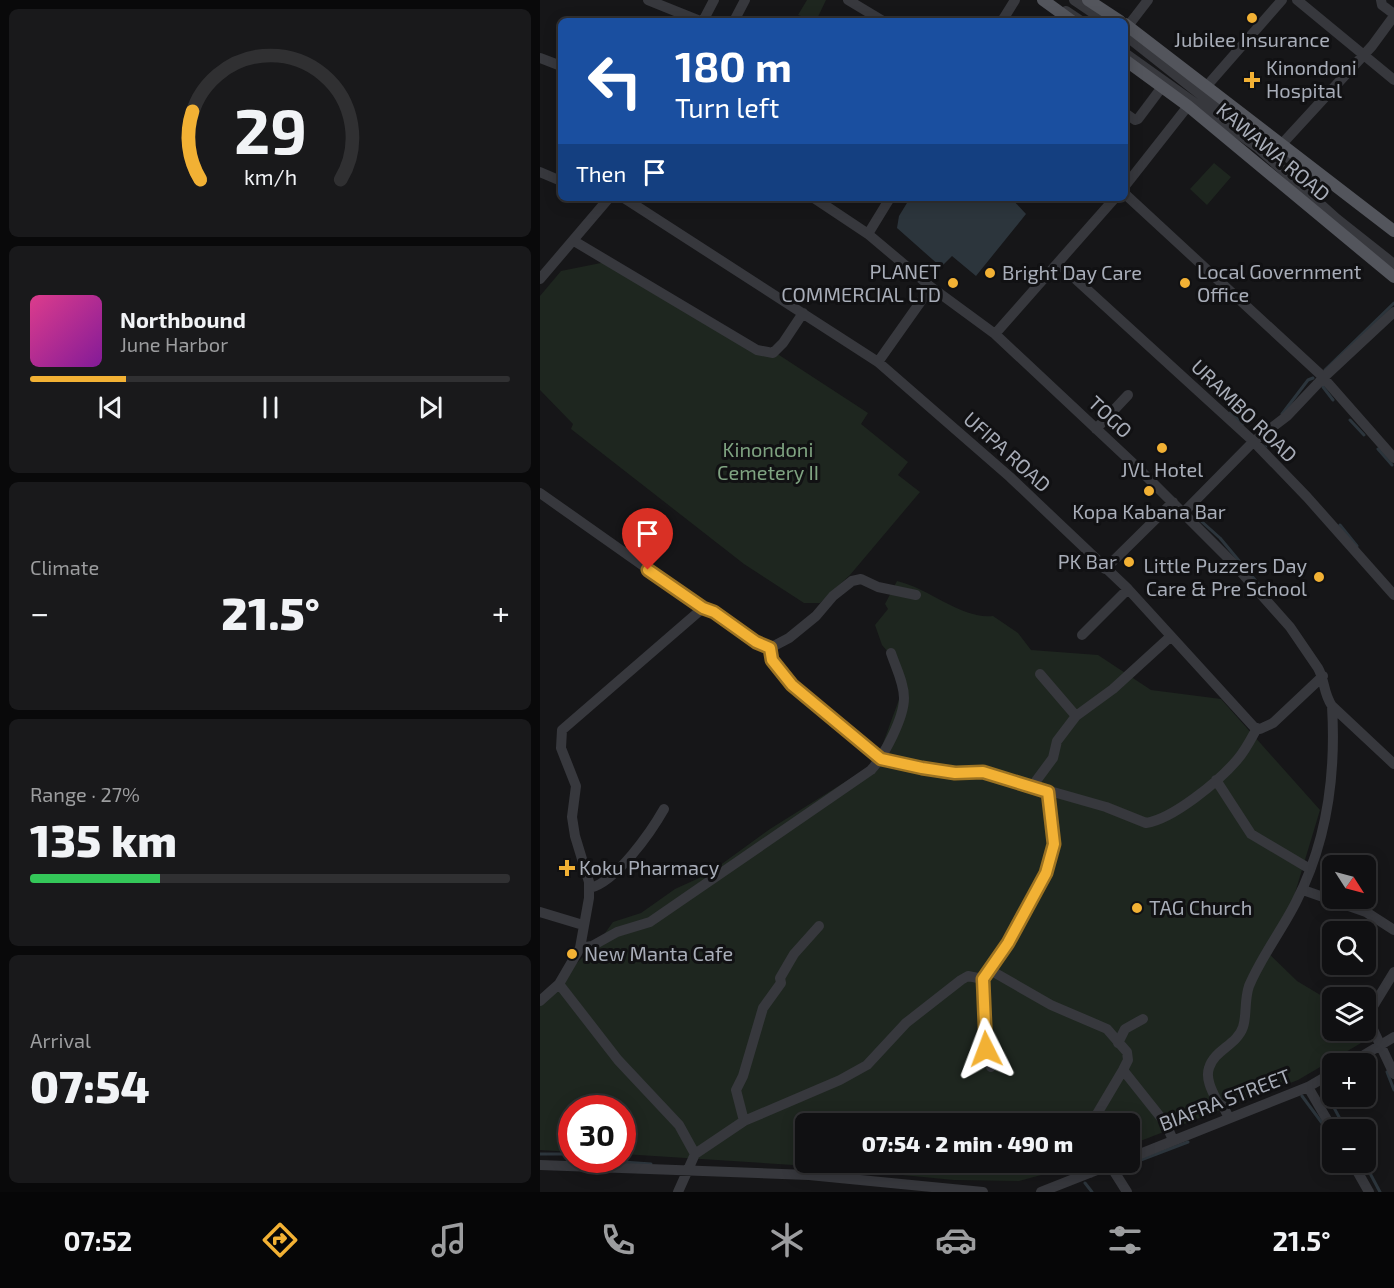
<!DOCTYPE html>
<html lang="en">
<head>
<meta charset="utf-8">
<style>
  :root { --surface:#101012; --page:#19191b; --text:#f1f3f6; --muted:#9c9d9f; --line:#303032; --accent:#f2b134 }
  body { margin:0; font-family:"Exo 2",sans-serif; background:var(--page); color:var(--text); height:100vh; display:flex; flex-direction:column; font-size:22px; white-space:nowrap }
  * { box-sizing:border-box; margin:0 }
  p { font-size:20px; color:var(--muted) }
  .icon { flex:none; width:33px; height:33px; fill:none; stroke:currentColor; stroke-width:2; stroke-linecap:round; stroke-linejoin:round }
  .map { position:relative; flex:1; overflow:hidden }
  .side { display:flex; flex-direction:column; gap:9px; padding:9px; background:#09090a; width:540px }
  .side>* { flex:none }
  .banner { position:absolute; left:18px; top:18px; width:570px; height:183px; border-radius:9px; box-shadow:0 3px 15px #0003,0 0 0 2px var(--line); background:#1a4fa0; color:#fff; overflow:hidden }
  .needle { width:39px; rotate:126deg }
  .tools { position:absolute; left:782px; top:855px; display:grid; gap:12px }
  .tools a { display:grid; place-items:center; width:54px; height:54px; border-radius:9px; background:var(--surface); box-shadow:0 3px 15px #0003,0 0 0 2px var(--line); font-size:30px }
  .speed { position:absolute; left:18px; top:1095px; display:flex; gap:12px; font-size:30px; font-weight:700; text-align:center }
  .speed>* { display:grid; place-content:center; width:78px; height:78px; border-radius:50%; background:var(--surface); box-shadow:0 3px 15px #0003,0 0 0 2px var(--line); line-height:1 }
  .speed .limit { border:9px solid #d22; background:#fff; color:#111 }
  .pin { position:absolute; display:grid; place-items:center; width:51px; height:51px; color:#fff; margin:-62px -26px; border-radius:50% 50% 50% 0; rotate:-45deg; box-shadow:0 0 6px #0007 }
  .pin .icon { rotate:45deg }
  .me { position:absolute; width:66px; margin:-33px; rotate:357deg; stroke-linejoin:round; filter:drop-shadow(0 0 4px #0008) }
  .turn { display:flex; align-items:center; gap:21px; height:126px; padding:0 18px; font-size:27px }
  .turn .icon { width:78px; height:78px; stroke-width:2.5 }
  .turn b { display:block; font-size:42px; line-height:51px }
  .then { display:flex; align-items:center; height:57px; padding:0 18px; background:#0003; gap:12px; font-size:22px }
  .big { font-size:45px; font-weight:800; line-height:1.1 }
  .side .widget { flex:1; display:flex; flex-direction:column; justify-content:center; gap:9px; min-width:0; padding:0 21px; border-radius:9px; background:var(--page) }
  .side .dial { align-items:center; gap:0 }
  .dial svg { height:156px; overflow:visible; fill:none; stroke:var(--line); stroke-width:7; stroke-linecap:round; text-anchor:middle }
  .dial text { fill:var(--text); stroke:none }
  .song { display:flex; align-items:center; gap:18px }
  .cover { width:72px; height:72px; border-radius:9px; background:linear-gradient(135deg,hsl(330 70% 55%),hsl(290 70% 35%)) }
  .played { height:6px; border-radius:3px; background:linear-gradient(90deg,var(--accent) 20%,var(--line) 20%) }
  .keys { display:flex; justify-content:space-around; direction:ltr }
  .heat { display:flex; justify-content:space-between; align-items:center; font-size:33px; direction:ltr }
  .charge { height:9px; border-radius:4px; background:linear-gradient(90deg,#34c759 27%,var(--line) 0) }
  .trip { position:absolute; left:255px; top:1113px; width:345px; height:60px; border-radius:9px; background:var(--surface); box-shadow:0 3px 15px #0003,0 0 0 2px var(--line); font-weight:800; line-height:60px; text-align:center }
  .tabs { display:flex; height:96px; justify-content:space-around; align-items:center; background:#060607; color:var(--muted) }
  .tabs .icon { width:42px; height:42px }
  .tabs .selected { color:var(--accent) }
  .tabs b { font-size:27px; color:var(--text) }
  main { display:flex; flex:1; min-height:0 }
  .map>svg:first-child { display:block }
  .green { fill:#1e261f }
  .water { fill:#2c353c }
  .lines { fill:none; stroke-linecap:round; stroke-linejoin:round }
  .stream { stroke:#2c353c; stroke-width:3 }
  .minor { stroke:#37383d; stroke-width:10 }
  .major { stroke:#53555c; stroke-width:12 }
  .route-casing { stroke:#9d7322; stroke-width:15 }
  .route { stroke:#f2b134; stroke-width:10 }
  .poi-dot { fill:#f2b134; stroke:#111113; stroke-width:2 }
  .labels { text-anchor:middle; stroke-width:6; stroke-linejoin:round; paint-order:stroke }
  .poi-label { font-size:20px; fill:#a8adb8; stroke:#111113; text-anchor:start }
  .street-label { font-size:20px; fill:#a8adb8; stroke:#111113 }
  .park-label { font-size:20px; fill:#7fa381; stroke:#111113 }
</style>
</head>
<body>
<main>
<section class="side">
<div class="widget dial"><svg viewBox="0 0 100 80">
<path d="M14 69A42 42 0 1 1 86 69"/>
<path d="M14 69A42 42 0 0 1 10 34" stroke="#f2b134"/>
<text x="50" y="56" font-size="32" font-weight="700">29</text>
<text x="50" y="72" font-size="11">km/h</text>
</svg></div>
<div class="widget">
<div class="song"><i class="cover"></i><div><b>Northbound</b><p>June Harbor</p></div></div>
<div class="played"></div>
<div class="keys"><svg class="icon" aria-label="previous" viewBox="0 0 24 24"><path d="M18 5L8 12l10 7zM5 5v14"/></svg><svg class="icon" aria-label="pause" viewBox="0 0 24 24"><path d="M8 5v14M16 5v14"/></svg><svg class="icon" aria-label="next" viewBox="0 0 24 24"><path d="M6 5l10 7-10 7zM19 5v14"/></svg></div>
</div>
<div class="widget"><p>Climate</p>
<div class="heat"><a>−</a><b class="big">21.5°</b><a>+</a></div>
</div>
<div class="widget"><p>Range · 27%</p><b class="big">135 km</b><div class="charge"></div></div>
<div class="widget"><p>Arrival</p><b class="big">07:54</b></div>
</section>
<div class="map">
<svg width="854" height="1192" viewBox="0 0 854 1192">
  <rect width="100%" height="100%" fill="#161618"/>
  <!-- green -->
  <path class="green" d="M267 0H286L276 21 258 15Z
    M674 163 691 177 667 205 650 189Z
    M66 262 222 355 236 353 328 413 321 424 368 462 358 475 380 492 310 575 280 603H264L204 564 31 429 33 424 0 390V296L21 271Z
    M357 581C391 589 420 619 453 616L478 633 491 650 558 655 611 690 681 699 780 810 752 903 725 950 757 981 792 1002V1030H825V1023L833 1036 758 1080 590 1145V1124H266V1162L545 1163 479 1181 414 1180 269 1166 83 1154 82 1108H32L31 1152 0 1150V1000L60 940 73 922 101 913 135 889 168 874 230 829 324 770 338 757 361 694 348 652 342 645 335 625 348 609 345 604Z"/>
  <!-- water -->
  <path class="water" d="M370 198H471L486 214 436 276 412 256 401 267 357 228 359 216Z"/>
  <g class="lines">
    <!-- stream -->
    <path class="stream" d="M785 370 854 303
      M783 387 793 400
      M690 413 703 424
      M742 414 768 380 773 378
      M810 420 824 435
      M725 444 727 446
      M838 449 852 465
      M660 520 680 538 721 587
      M800 525 817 546
      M847 1072 854 1090
      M785 1091 806 1130
      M762 1096 785 1127
      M0 1154H32
      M55 1160 111 1164
      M824 1162 840 1192
      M577 1169 648 1142
      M545 1183 552 1192"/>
    <!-- minor -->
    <path class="minor" d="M108 0 160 21
      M308 0 343 21
      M534 0 565 21
      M757 0 854 80
      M841 0 842 5 854 14
      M526 11 541 21
      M163 21 174 0
      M194 21 205 0
      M462 21 475 0
      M588 26 608 0
      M585 35 680 110 778 179
      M585 53 718 148 797 219 854 264
      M0 58 21 66
      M665 88 742 0
      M585 113 595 120 598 119 622 87
      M741 145 832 46 854 16
      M0 172 21 181
      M585 186 648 106
      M585 194 780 374 854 458
      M84 198 338 362 470 477 588 589 714 727 720 729 733 723 783 676
      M274 198 328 234 391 287 455 334 597 467 692 562 750 627 778 668C785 680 783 693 792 706L854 764
      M328 234 350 198
      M34 241 217 350 233 353 243 343 263 313
      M518 263 712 440 767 497 854 595
      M0 279 69 198
      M455 334 575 198
      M338 362 391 287
      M556 429 588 395
      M0 493 163 608C187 617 206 638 230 648L249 638 276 616 293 596 312 581 321 579 338 587 376 595
      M643 513 713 442 747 416 783 378 854 312
      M565 569 633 502
      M542 635 588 589
      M230 648 232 659 252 685 341 759 365 766 415 773 443 772 566 807 606 823C633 819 679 781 697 760 705 751 711 739 717 728
      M500 674 536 716
      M676 780 711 834 770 869
      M495 789 496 781 513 758 517 741 536 716 573 689 630 637
      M50 888C76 882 111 832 124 809
      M763 890 826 912 854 930
      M0 912 43 925
      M40 948 52 946 77 932 110 922 331 770C344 756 364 718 364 698 364 683 356 668 351 653
      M450 970 511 1005 567 1029 587 1052 588 1060 583 1070 551 1124
      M854 972 829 1013V1021L854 1074
      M19 984 78 1060 139 1125 155 1154
      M0 1001 19 984 40 948 49 898V882L35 836 32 817 36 786 21 748 22 730 163 608
      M578 1043 585 1029 603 1019
      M809 1064 854 1037
      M451 1067 443 1034V979L468 943 506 873 514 844 508 792
      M583 1070 626 1124 633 1140
      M768 1087 793 1130
      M689 1118 683 1106 678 1103C673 1093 665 1079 669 1068 674 1050 697 1045 703 1027 707 1015 704 1001 709 986 721 957 742 930 756 902 787 842 796 772 792 706
      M204 1121 196 1090 203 1076 223 1008 241 983 240 978 254 954 279 926
      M590 1158 768 1087 792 1073
      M545 1162 550 1173
      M812 1162 829 1192
      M0 1165 269 1175 443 1192
      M570 1165 587 1192
      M138 1192 155 1154 204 1121 300 1080 327 1065 366 1023 421 980 428 976 443 979
      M501 1192 577 1162"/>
    <!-- major -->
    <path class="major" d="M503 0 532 21
      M548 0 580 21
      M585 24 854 231
      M585 60 648 106 854 277"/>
  </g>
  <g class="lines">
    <defs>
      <path id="route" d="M108 570 163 608 174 612 216 642 230 648 232 660 252 685 341 759 382 768 415 773 443 772 508 792 514 844 506 873 468 943 443 979 446 1049"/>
    </defs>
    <!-- route casing -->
    <use href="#route" class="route-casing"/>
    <!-- route -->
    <use href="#route" class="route"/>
  </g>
  <!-- markers -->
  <g class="poi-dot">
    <circle cx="712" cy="18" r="6"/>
    <path d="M709 71h6v6h6v6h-6v6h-6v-6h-6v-6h6z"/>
    <circle cx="450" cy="273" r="6"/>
    <circle cx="413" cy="283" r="6"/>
    <circle cx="645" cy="283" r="6"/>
    <circle cx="622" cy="448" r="6"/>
    <circle cx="609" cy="491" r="6"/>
    <circle cx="589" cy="562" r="6"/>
    <circle cx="779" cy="577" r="6"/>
    <path d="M24 859h6v6h6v6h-6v6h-6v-6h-6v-6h6z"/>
    <circle cx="597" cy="908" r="6"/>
    <circle cx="32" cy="954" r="6"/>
  </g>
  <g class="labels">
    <!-- poi labels -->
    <g class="poi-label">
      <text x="712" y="47" text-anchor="middle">Jubilee Insurance</text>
      <text x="726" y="75">Kinondoni<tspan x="726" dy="23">Hospital</tspan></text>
      <text x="401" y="279" text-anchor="end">PLANET<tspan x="401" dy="23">COMMERCIAL LTD</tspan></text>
      <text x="657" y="279">Local Government<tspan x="657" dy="23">Office</tspan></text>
      <text x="462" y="280">Bright Day Care</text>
      <text x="622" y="477" text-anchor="middle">JVL Hotel</text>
      <text x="609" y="519" text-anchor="middle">Kopa Kabana Bar</text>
      <text x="577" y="569" text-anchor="end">PK Bar</text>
      <text x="767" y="573" text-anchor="end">Little Puzzers Day<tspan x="767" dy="23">Care &amp; Pre School</tspan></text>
      <text x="39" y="875">Koku Pharmacy</text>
      <text x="609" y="915">TAG Church</text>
      <text x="44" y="961">New Manta Cafe</text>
    </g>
    <!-- street labels -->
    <g class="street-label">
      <text transform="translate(733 152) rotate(40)" y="7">KAWAWA ROAD</text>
      <text transform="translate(704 411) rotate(44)" y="7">URAMBO ROAD</text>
      <text transform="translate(570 417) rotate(43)" y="7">TOGO</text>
      <text transform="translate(467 452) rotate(42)" y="7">UFIPA ROAD</text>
      <text transform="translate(685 1100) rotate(-21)" y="7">BIAFRA STREET</text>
    </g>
    <!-- park labels -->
    <g class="park-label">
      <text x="228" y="457">Kinondoni<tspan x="228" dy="23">Cemetery II</tspan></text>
    </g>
  </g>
</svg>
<div class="tools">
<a><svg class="needle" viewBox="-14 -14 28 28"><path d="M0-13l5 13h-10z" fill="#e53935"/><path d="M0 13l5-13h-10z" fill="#9c9d9f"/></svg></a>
<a><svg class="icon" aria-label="search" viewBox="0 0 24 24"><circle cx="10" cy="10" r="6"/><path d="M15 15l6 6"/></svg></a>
<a><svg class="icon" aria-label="layers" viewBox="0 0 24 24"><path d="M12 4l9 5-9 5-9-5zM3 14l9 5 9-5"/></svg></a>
<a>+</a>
<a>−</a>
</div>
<div class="speed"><div class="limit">30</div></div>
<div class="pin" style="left:108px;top:570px;background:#d93025"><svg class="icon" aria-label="arrive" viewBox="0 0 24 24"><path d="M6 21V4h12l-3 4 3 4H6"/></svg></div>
<svg class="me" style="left:446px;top:1049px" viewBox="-20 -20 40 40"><path d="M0-17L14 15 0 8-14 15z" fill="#f2b134" stroke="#fff" stroke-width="4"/></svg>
<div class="trip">07:54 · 2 min · 490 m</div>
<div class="banner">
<div class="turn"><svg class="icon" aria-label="left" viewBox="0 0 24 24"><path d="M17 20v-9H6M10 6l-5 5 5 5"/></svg><div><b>180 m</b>Turn left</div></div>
<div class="then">Then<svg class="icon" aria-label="arrive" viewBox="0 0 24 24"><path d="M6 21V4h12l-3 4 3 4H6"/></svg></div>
</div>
</div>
</main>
<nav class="tabs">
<b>07:52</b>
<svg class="icon selected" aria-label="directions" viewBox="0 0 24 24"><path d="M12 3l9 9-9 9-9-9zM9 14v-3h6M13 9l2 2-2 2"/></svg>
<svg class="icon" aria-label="music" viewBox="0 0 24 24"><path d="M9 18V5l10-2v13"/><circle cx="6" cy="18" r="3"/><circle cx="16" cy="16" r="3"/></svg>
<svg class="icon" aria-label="phone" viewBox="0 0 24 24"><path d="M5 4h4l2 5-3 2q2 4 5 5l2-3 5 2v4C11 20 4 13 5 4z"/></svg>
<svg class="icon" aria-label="climate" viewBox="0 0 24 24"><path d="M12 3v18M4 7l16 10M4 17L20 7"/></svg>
<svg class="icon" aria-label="car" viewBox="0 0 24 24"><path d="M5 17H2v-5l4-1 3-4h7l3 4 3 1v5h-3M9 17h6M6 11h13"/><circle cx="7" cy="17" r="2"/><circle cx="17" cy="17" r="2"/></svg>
<svg class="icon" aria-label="filters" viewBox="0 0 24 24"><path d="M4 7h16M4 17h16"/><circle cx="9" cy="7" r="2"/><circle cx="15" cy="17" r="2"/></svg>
<b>21.5°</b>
</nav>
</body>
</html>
